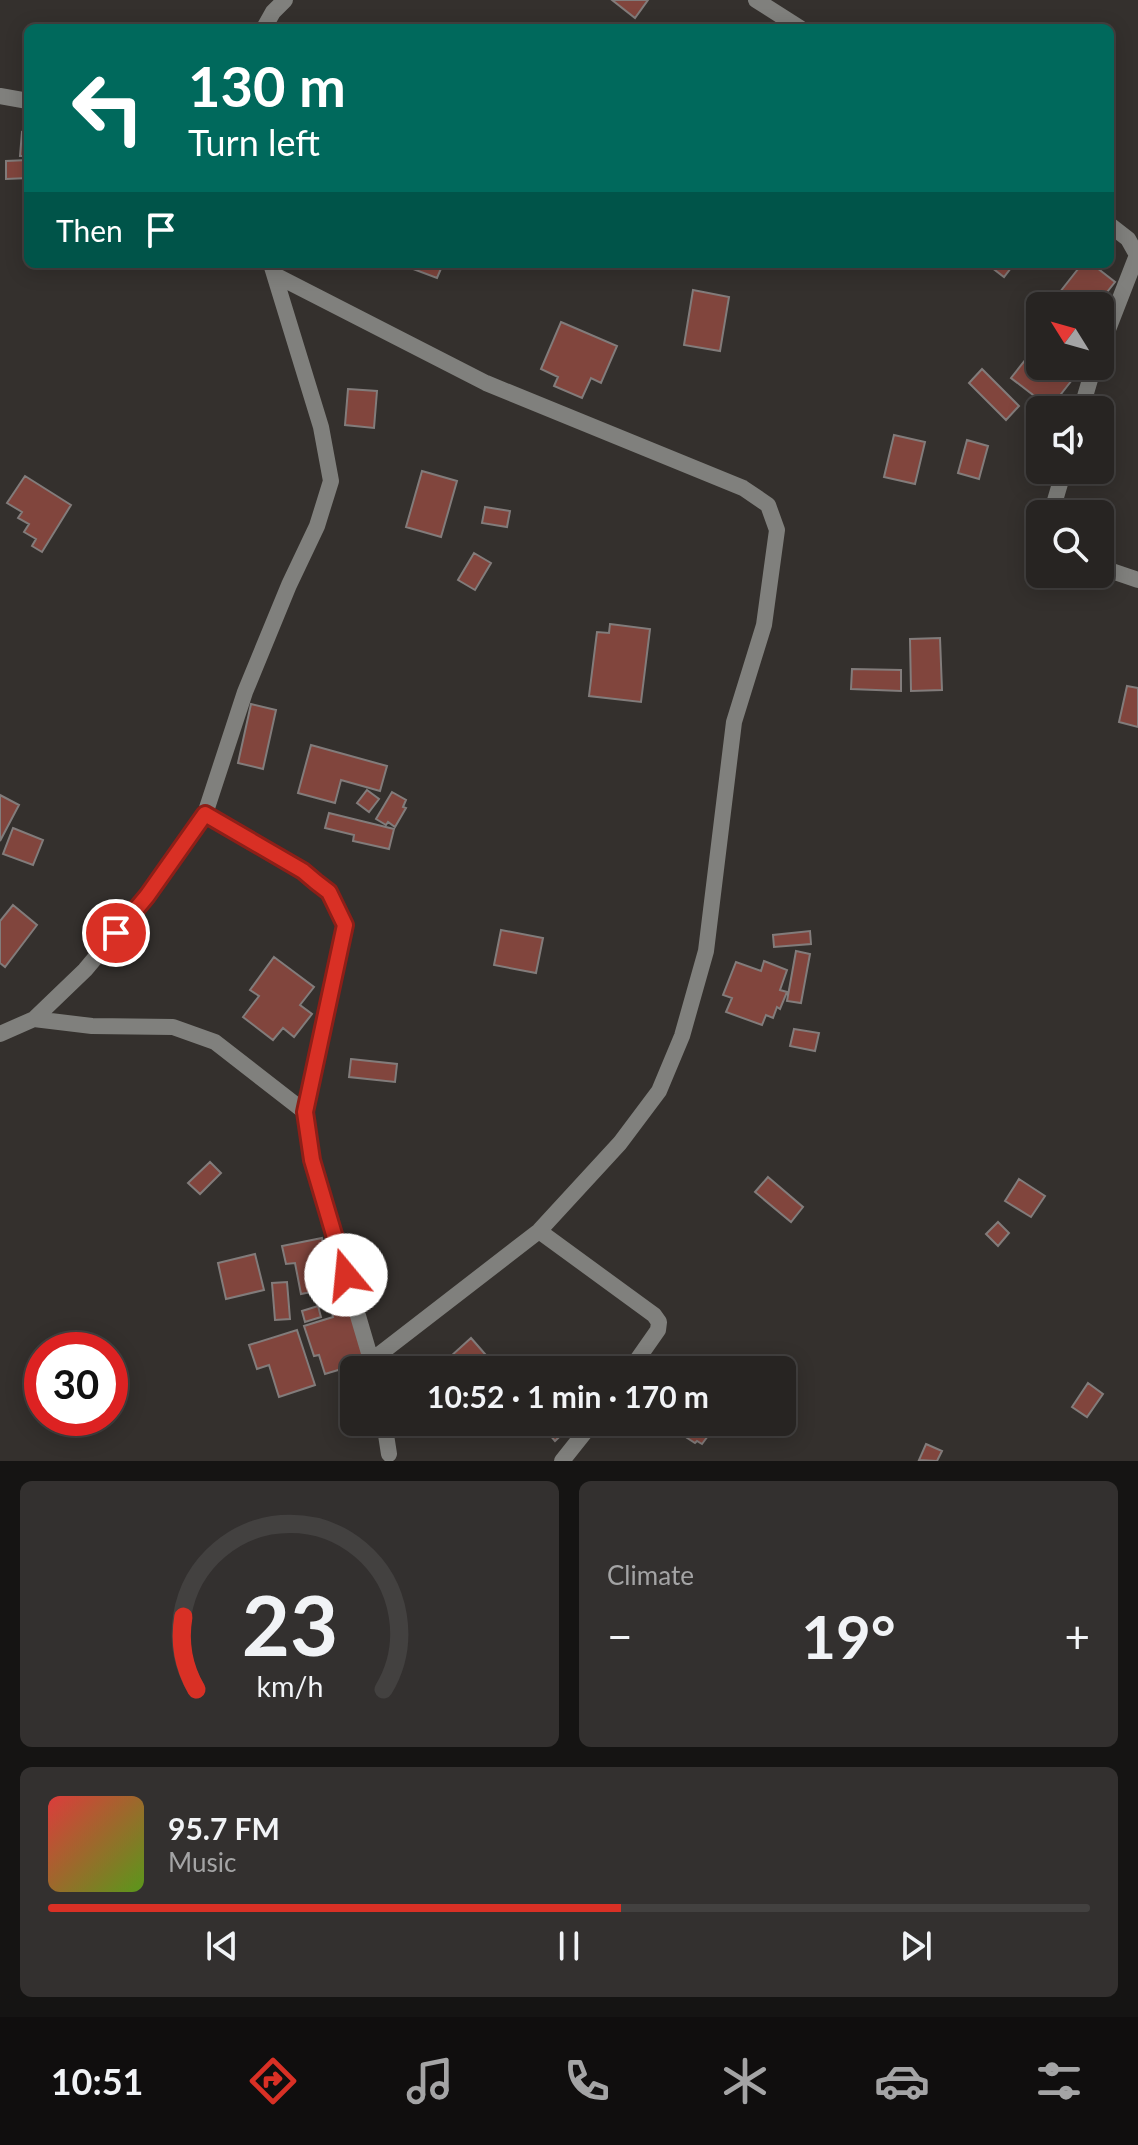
<!DOCTYPE html>
<html lang="en">
<head>
<meta charset="utf-8">
<style>
  :root { --surface:#272422; --page:#33302f; --text:#f1f3f6; --muted:#a4a4a5; --line:#434140; --accent:#d93025 }
  body { margin:0; font-family:Lato,sans-serif; background:var(--page); color:var(--text); height:100vh; display:flex; flex-direction:column; font-size:30px; white-space:nowrap }
  * { box-sizing:border-box; margin:0 }
  p { font-size:26px; color:var(--muted) }
  .icon { flex:none; width:44px; height:44px; fill:none; stroke:currentColor; stroke-width:2; stroke-linecap:round; stroke-linejoin:round }
  .map { position:relative; height:1461px; overflow:hidden }
  .panel { display:flex; flex-direction:column; gap:20px; padding:20px; background:#151413; flex:1 }
  .panel>* { flex:none }
  .banner { position:absolute; left:24px; top:24px; width:1090px; height:244px; border-radius:12px; box-shadow:0 4px 20px #0003,0 0 0 2px var(--line); background:#00695c; color:#fff; overflow:hidden }
  .needle { width:52px; rotate:307deg }
  .fabs { position:absolute; left:1026px; top:292px; display:grid; gap:16px }
  .fabs a { display:grid; place-items:center; width:88px; height:88px; border-radius:12px; background:var(--surface); box-shadow:0 4px 20px #0003,0 0 0 2px var(--line); font-size:40px }
  .speed { position:absolute; left:24px; top:1332px; display:flex; gap:16px; font-size:40px; font-weight:700; text-align:center }
  .speed>* { display:grid; place-content:center; width:104px; height:104px; border-radius:50%; background:var(--surface); box-shadow:0 4px 20px #0003,0 0 0 2px var(--line); line-height:1 }
  .speed .limit { border:12px solid #d22; background:#fff; color:#111 }
  .pin { position:absolute; display:grid; place-items:center; width:68px; height:68px; color:#fff; margin:-34px; border:4px solid #fff; border-radius:50%; box-shadow:0 2px 8px #0007 }
  .me { position:absolute; width:88px; margin:-44px; rotate:343deg; stroke-linejoin:round; filter:drop-shadow(0 0 6px #0008) }
  .turn { display:flex; align-items:center; gap:28px; height:168px; padding:0 32px; font-size:36px }
  .turn .icon { width:104px; height:104px; stroke-width:2.5 }
  .turn b { display:block; font-size:56px; line-height:68px }
  .then { display:flex; align-items:center; height:76px; padding:0 32px; background:#0003; gap:16px; font-size:30px }
  .big { font-size:60px; font-weight:700; line-height:1.1 }
  .panel .widget { flex:1; display:flex; flex-direction:column; justify-content:center; gap:12px; min-width:0; padding:0 28px; border-radius:12px; background:var(--page) }
  .panel .dial { align-items:center; gap:0 }
  .dial svg { height:208px; overflow:visible; fill:none; stroke:var(--line); stroke-width:7; stroke-linecap:round; text-anchor:middle }
  .dial text { fill:var(--text); stroke:none }
  .song { display:flex; align-items:center; gap:24px }
  .cover { width:96px; height:96px; border-radius:12px; background:linear-gradient(135deg,hsl(0 70% 55%),hsl(90 70% 35%)) }
  .played { height:8px; border-radius:4px; background:linear-gradient(90deg,var(--accent) 55%,var(--line) 55%) }
  .keys { display:flex; justify-content:space-around; direction:ltr }
  .heat { display:flex; justify-content:space-between; align-items:center; font-size:44px; direction:ltr }
  .panel .tiles { flex:1; display:grid; gap:20px; grid-template-columns:1fr 1fr }
  .widget:last-child { grid-column:span 2 }
  .trip { position:absolute; left:340px; top:1356px; width:456px; height:80px; border-radius:12px; background:var(--surface); box-shadow:0 4px 20px #0003,0 0 0 2px var(--line); font-weight:700; line-height:80px; text-align:center }
  .dock { display:flex; height:128px; justify-content:space-around; align-items:center; background:#100e0e; color:var(--muted) }
  .dock .icon { width:56px; height:56px }
  .dock .active { color:var(--accent) }
  .dock b { font-size:36px; color:var(--text) }
  .map>svg:first-child { display:block }
  .building { fill:#81453d; stroke:#827c7b; stroke-width:2 }
  .lines { fill:none; stroke-linecap:round; stroke-linejoin:round }
  .street { stroke:#80807d; stroke-width:16 }
  .route-casing { stroke:#8d1f18; stroke-width:20 }
  .route { stroke:#d93025; stroke-width:14 }
</style>
</head>
<body>
<div class="map">
<svg width="1138" height="1461" viewBox="0 0 1138 1461">
  <rect width="100%" height="100%" fill="#34302d"/>
  <!-- building -->
  <path class="building" d="M612 0H648L635 18Z
    M22 132 28 133V156H20Z
    M28 160V178L6 179V161Z
    M406 264H443L437 278 405 266Z
    M987 264H1014L1004 277Z
    M1082 264H1092L1115 282 1096 306H1068L1056 297Z
    M693 290 729 297 720 351 684 345Z
    M1040 319V348L1026 337Z
    M561 322 617 346 601 383 591 378 582 398 554 386 558 377 541 369Z
    M1033 350 1040 355V366H1054L1072 380 1050 408 1011 378Z
    M982 369 1019 406 1006 420 969 383Z
    M348 389 377 391 374 428 345 425Z
    M894 435 925 442 915 484 884 477Z
    M967 440 988 446 979 479 958 473Z
    M422 471 457 481 441 537 406 527Z
    M25 476 71 505 42 552 32 546 36 539 24 532 29 524 18 518 22 512 7 503Z
    M485 507 510 511 507 527 482 523Z
    M474 553 491 563 475 590 458 580Z
    M610 624 650 629 641 702 589 696 597 632 609 633Z
    M940 638 942 690 911 691 910 639Z
    M852 669 901 670V691L851 689Z
    M1127 686 1138 688V727L1119 722Z
    M251 704 276 710 263 769 238 763Z
    M311 745 387 766 380 791 341 780 335 803 298 793Z
    M367 790 379 799 369 812 357 803Z
    M392 792 406 800 403 807 406 808 395 827 388 822 386 825 376 819Z
    M0 795 19 805 0 841Z
    M329 813 394 829 389 849 353 841 354 835 325 828Z
    M13 828 43 840 33 865 3 854Z
    M13 905 37 925 5 967 0 963V921Z
    M501 930 543 938 536 973 494 965Z
    M810 931 811 944 774 947 773 935Z
    M796 951 810 954 801 1003 787 1001Z
    M274 957 314 987 300 1005 312 1014 294 1037 283 1028 273 1040 243 1017 259 996 250 990Z
    M764 961 787 970 780 990 787 992 780 1009 777 1007 773 1018 766 1015 762 1025 726 1012 732 998 723 995 736 962 761 971Z
    M794 1029 819 1033 815 1051 790 1046Z
    M351 1059 397 1064 395 1082 349 1077Z
    M210 1162 221 1173 200 1194 188 1183Z
    M768 1177 803 1207 791 1222 755 1192Z
    M1019 1179 1045 1196 1031 1217 1005 1201Z
    M998 1222 1009 1233 998 1246 986 1234Z
    M322 1238 324 1249 334 1247 339 1273 324 1276 326 1289 301 1294 295 1263 286 1264 282 1246Z
    M255 1254 264 1290 226 1299 218 1263Z
    M287 1282 290 1319 275 1320 272 1283Z
    M350 1300 368 1361 325 1374 319 1355 314 1356 304 1326 333 1317 330 1306Z
    M318 1306 321 1317 305 1322 302 1311Z
    M297 1330 315 1385 279 1397 269 1365 257 1369 249 1345Z
    M471 1338 499 1370H449L457 1363 451 1356Z
    M1088 1383 1103 1394 1087 1417 1072 1407Z
    M457 1422H484L469 1435Z
    M539 1422H575L555 1441Z
    M689 1422H711L716 1425 702 1444 697 1441 695 1443 681 1434Z
    M926 1444 942 1451 937 1461 919 1460Z"/>
  <g class="lines">
    <!-- street -->
    <path class="street" d="M756 0 800 28
      M264 28 273 12 285 0
      M0 96 28 101
      M275 275 486 383 743 488 768 505 777 530 764 625 734 722 706 951 682 1036 659 1091 620 1143 539 1231 372 1360
      M1100 350 1137 255 1128 239 1110 225
      M1081 410 1094 366
      M1051 514 1064 470
      M1100 567 1138 580
      M205 814 303 871 329 892 345 925 305 1112 312 1160 374 1370
      M34 1019 92 1026 173 1027 215 1042 305 1112
      M0 1034 34 1019 85 970 147 896 205 814 245 692 289 585 317 526 331 481 321 427 271 264
      M539 1231 654 1315 659 1322 658 1330 630 1370
      M384 1422 389 1454
      M562 1461 593 1422"/>
  </g>
  <g class="lines">
    <defs>
      <path id="route" d="M116 933 147 896 205 814 303 871 316 882 329 892 345 925 305 1112 312 1160 346 1275"/>
    </defs>
    <!-- route casing -->
    <use href="#route" class="route-casing"/>
    <!-- route -->
    <use href="#route" class="route"/>
  </g>
</svg>
<div class="fabs">
<a><svg class="needle" viewBox="-14 -14 28 28"><path d="M0-13l5 13h-10z" fill="#e53935"/><path d="M0 13l5-13h-10z" fill="#a4a4a5"/></svg></a>
<a><svg class="icon" aria-label="sound" viewBox="0 0 24 24"><path d="M4 9h4l5-4v14l-5-4H4zM17 9q2 3 0 6"/></svg></a>
<a><svg class="icon" aria-label="search" viewBox="0 0 24 24"><circle cx="10" cy="10" r="6"/><path d="M15 15l6 6"/></svg></a>
</div>
<div class="speed"><div class="limit">30</div></div>
<div class="pin" style="left:116px;top:933px;background:#d93025"><svg class="icon" aria-label="arrive" viewBox="0 0 24 24"><path d="M6 21V4h12l-3 4 3 4H6"/></svg></div>
<svg class="me" style="left:346px;top:1275px" viewBox="-20 -20 40 40"><circle r="19" fill="#fff"/><path d="M0-13L10 11 0 6-10 11z" fill="#d93025"/></svg>
<div class="trip">10:52 · 1 min · 170 m</div>
<div class="banner">
<div class="turn"><svg class="icon" aria-label="left" viewBox="0 0 24 24"><path d="M17 20v-9H6M10 6l-5 5 5 5"/></svg><div><b>130 m</b>Turn left</div></div>
<div class="then">Then<svg class="icon" aria-label="arrive" viewBox="0 0 24 24"><path d="M6 21V4h12l-3 4 3 4H6"/></svg></div>
</div>
</div>
<section class="panel">
<div class="tiles">
<div class="widget dial"><svg viewBox="0 0 100 80">
<path d="M14 69A42 42 0 1 1 86 69"/>
<path d="M14 69A42 42 0 0 1 9 41" stroke="#d93025"/>
<text x="50" y="56" font-size="32" font-weight="700">23</text>
<text x="50" y="72" font-size="11">km/h</text>
</svg></div>
<div class="widget"><p>Climate</p>
<div class="heat"><a>−</a><b class="big">19°</b><a>+</a></div>
</div>
<div class="widget">
<div class="song"><i class="cover"></i><div><b>95.7 FM</b><p>Music</p></div></div>
<div class="played"></div>
<div class="keys"><svg class="icon" aria-label="previous" viewBox="0 0 24 24"><path d="M18 5L8 12l10 7zM5 5v14"/></svg><svg class="icon" aria-label="pause" viewBox="0 0 24 24"><path d="M8 5v14M16 5v14"/></svg><svg class="icon" aria-label="next" viewBox="0 0 24 24"><path d="M6 5l10 7-10 7zM19 5v14"/></svg></div>
</div>
</div>
</section>
<nav class="dock">
<b>10:51</b>
<svg class="icon active" aria-label="directions" viewBox="0 0 24 24"><path d="M12 3l9 9-9 9-9-9zM9 14v-3h6M13 9l2 2-2 2"/></svg>
<svg class="icon" aria-label="music" viewBox="0 0 24 24"><path d="M9 18V5l10-2v13"/><circle cx="6" cy="18" r="3"/><circle cx="16" cy="16" r="3"/></svg>
<svg class="icon" aria-label="phone" viewBox="0 0 24 24"><path d="M5 4h4l2 5-3 2q2 4 5 5l2-3 5 2v4C11 20 4 13 5 4z"/></svg>
<svg class="icon" aria-label="climate" viewBox="0 0 24 24"><path d="M12 3v18M4 7l16 10M4 17L20 7"/></svg>
<svg class="icon" aria-label="car" viewBox="0 0 24 24"><path d="M5 17H2v-5l4-1 3-4h7l3 4 3 1v5h-3M9 17h6M6 11h13"/><circle cx="7" cy="17" r="2"/><circle cx="17" cy="17" r="2"/></svg>
<svg class="icon" aria-label="filters" viewBox="0 0 24 24"><path d="M4 7h16M4 17h16"/><circle cx="9" cy="7" r="2"/><circle cx="15" cy="17" r="2"/></svg>
</nav>
</body>
</html>
